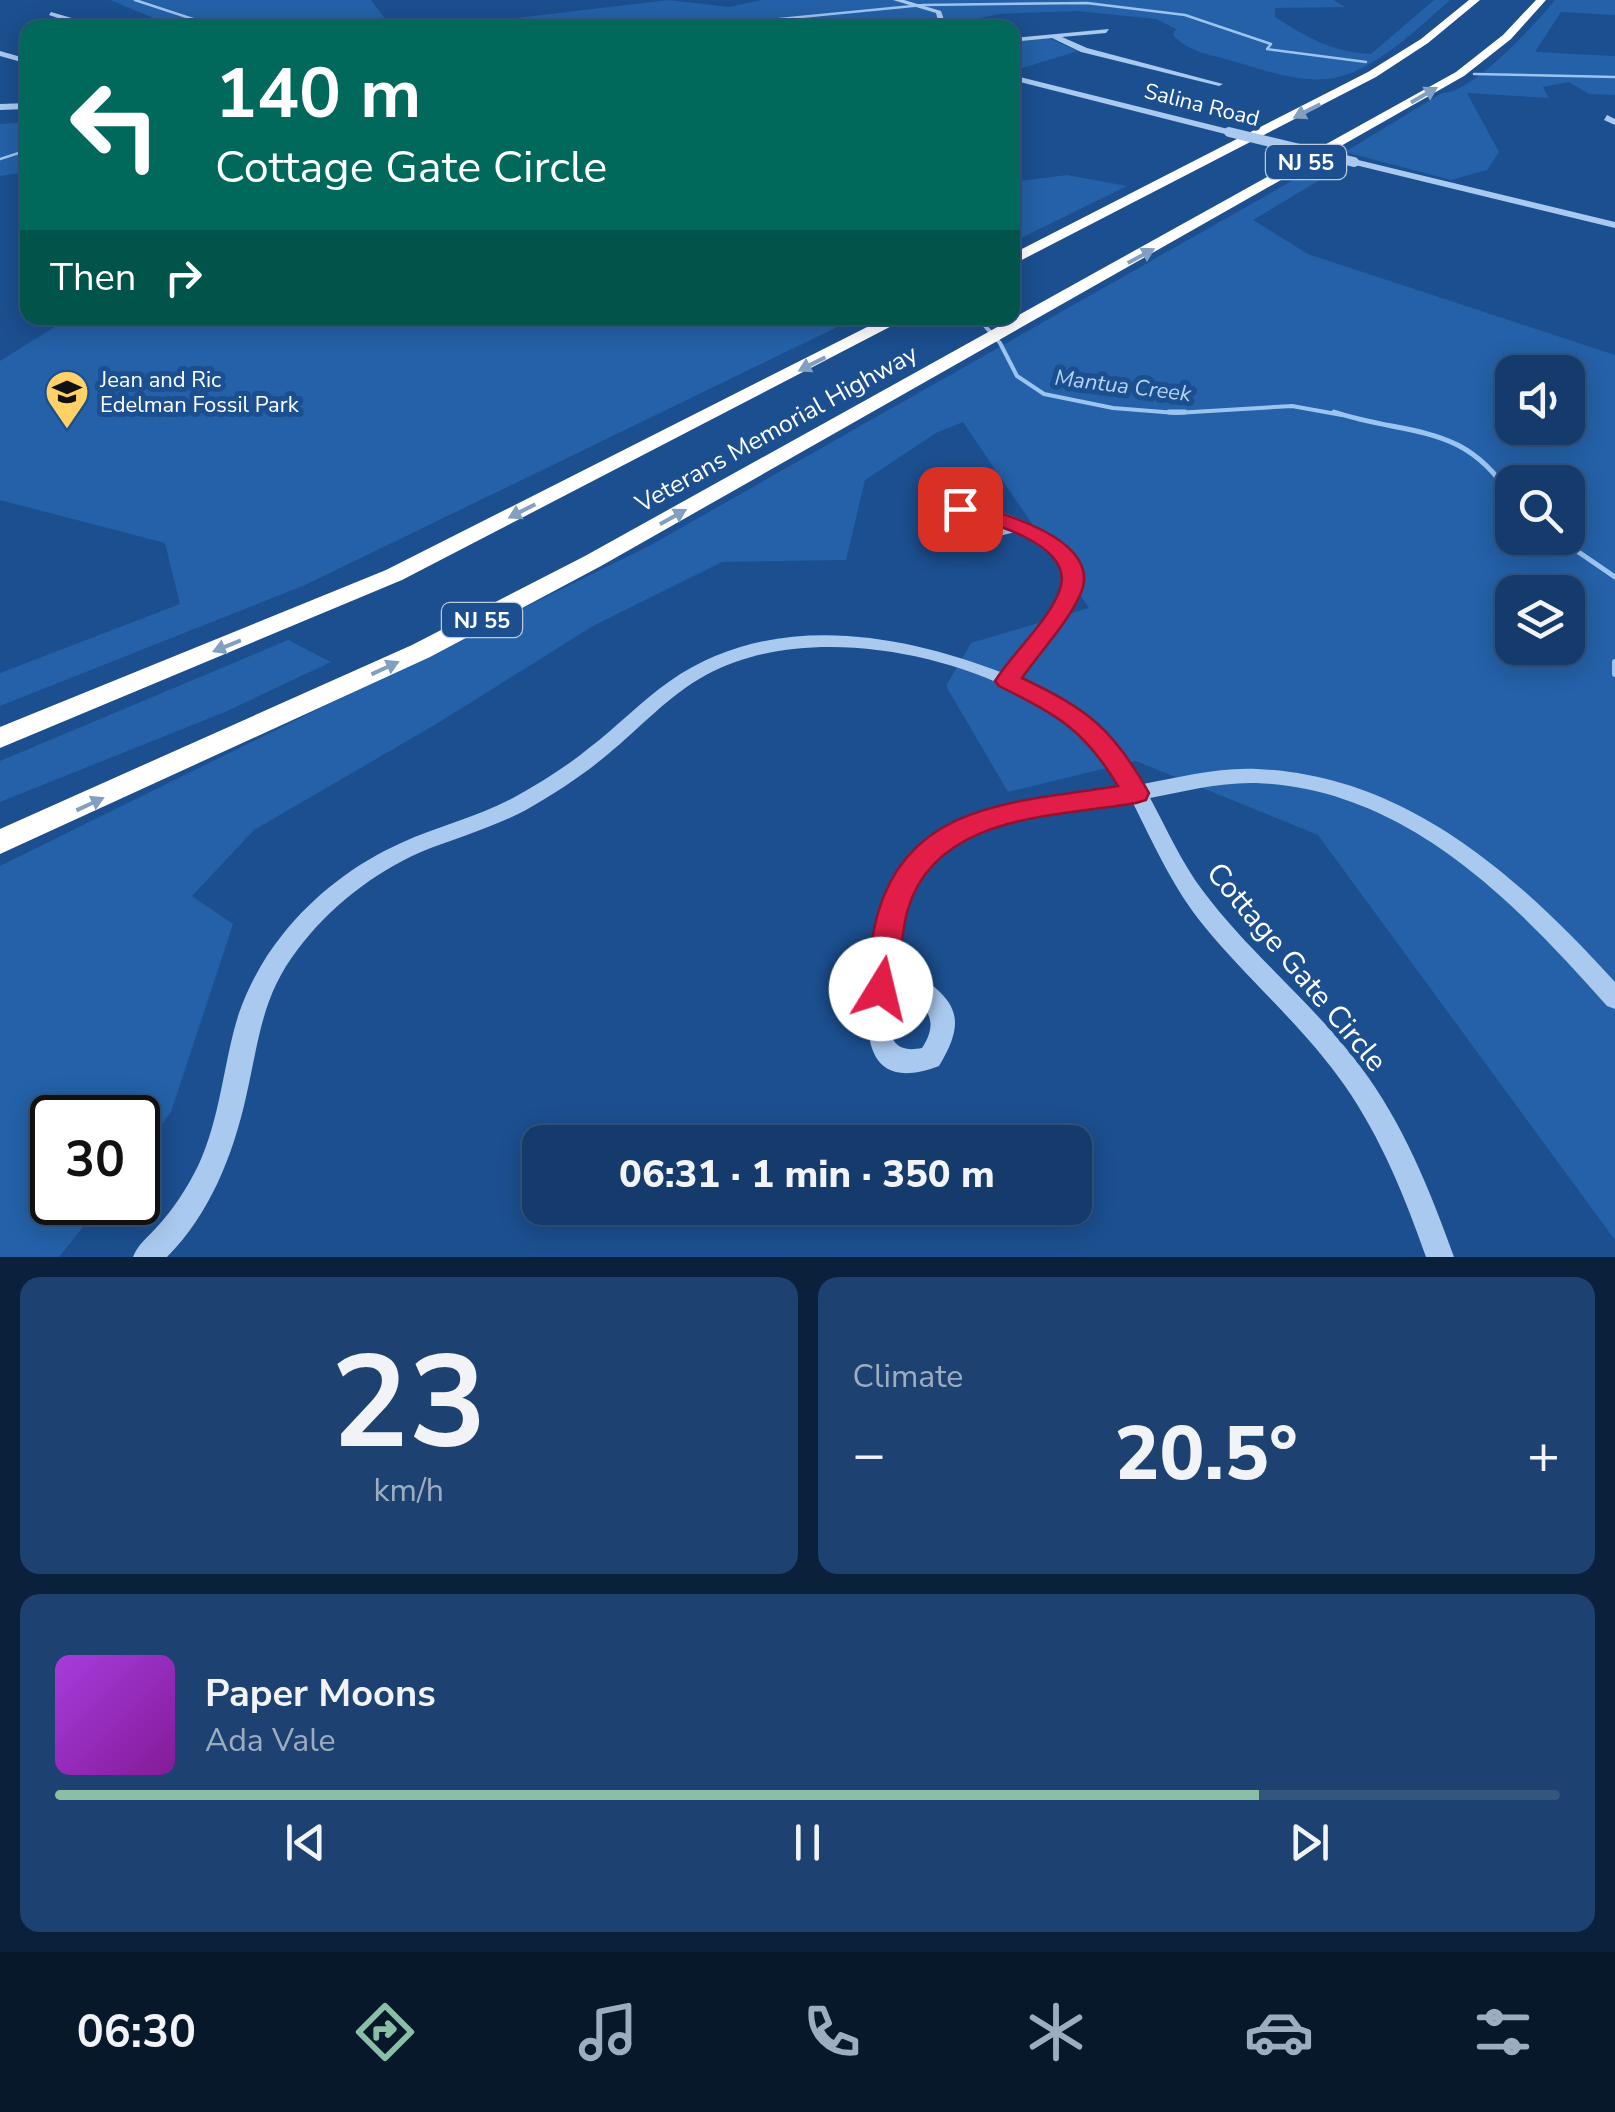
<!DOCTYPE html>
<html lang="en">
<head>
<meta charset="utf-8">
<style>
  :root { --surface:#143b6b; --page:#1d4271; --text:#f1f3f6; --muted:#9dadc1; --line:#33557e; --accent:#8abfa5 }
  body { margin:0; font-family:"Nunito Sans",sans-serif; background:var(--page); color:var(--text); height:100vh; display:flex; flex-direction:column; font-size:38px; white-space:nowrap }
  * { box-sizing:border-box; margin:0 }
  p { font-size:32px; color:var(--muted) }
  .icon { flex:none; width:55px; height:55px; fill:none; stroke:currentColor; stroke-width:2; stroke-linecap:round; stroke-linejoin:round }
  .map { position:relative; height:1257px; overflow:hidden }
  .sheet { display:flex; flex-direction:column; gap:20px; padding:20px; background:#0b203b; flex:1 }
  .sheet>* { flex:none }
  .top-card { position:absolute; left:20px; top:20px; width:1000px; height:305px; border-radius:20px; box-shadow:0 5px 25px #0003,0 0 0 2px var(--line); background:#00695c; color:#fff; overflow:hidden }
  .buttons { position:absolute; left:1495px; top:355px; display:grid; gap:20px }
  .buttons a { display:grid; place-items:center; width:90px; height:90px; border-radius:20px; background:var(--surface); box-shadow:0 5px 25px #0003,0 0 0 2px var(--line); font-size:50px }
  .speed { position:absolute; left:30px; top:1095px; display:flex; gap:20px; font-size:50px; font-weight:700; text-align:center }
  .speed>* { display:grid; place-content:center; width:130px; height:130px; border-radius:50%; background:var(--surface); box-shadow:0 5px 25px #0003,0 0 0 2px var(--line); line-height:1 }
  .speed .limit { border:5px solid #111; border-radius:15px; background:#fff; color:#111 }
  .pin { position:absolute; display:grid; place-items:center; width:85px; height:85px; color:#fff; margin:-42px; border-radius:20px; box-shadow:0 5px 15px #0006 }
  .me { position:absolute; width:110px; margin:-55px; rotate:9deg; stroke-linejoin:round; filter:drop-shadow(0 0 8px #0008) }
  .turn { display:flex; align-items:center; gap:35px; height:210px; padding:0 30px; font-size:45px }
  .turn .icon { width:130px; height:130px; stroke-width:2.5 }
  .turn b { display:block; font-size:70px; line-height:85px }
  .then { display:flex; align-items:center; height:95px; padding:0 30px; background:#0003; gap:20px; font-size:38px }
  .big { font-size:75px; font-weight:800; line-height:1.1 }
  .sheet .tile { flex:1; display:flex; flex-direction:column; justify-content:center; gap:15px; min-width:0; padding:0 35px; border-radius:20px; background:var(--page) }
  .sheet .dial { align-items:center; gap:0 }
  .dial b { font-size:130px; line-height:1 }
  .song { display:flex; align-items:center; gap:30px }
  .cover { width:120px; height:120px; border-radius:15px; background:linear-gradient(135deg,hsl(280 70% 55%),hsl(290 70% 35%)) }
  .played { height:10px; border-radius:5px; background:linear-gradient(90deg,var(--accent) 80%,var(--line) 80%) }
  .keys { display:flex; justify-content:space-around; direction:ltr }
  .heat { display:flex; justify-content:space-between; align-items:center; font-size:55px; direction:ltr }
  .sheet .tiles { flex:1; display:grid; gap:20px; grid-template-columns:1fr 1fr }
  .tile:last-child { grid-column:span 2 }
  .trip { position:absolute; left:522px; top:1125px; width:570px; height:100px; border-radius:20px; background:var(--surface); box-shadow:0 5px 25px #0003,0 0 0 2px var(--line); font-weight:800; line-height:100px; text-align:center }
  .menu { display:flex; height:160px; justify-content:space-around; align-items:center; background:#08182b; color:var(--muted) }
  .menu .icon { width:70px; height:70px }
  .menu .on { color:var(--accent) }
  .menu b { font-size:45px; color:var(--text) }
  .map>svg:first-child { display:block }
  .green { fill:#2461a8; fill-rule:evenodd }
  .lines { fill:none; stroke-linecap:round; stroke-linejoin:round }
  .stream-far3 { stroke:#9cc4f0; stroke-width:2.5 }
  .stream-far2 { stroke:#9cc4f0; stroke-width:4 }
  .stream-far1 { stroke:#9cc4f0; stroke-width:5 }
  .stream { stroke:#9cc4f0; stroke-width:6 }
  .minor { fill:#a9c9ee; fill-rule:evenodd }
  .highway { fill:#fff; fill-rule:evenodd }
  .minor-bridge { stroke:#a9c9ee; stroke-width:10 }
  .oneway { fill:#829ec1 }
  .route { fill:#e11d48; stroke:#92132f; stroke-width:2.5 }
  .labels { text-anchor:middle; stroke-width:10; stroke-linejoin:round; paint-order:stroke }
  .far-street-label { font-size:22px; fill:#fff; stroke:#1b4f8f }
  .shield { fill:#1b4f8f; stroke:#bbcadd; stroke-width:2.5 }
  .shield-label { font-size:22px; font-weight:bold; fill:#fff }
  .far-poi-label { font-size:22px; fill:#fff; stroke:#1b4f8f; text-anchor:start }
  .far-water-label { font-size:22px; font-style:italic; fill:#b5d3f5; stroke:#1b4f8f }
  .street-label { font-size:25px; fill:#fff; stroke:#1b4f8f }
  .near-street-label { font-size:30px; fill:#fff; stroke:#1b4f8f }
</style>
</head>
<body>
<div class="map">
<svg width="1615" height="1257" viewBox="0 0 1615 1257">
  <rect width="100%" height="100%" fill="#1b4f8f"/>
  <!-- green -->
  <path class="green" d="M110 0H371L388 23 397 27H153L156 19Z
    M669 0 729 7 762 0H1333L1346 7 1275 8V17C1308 38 1332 52 1371 54L1434 0H1450C1420 27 1369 76 1327 79 1298 82 1263 70 1236 62 1213 55 1189 53 1173 35L1176 29 1156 19 1077 11 999 14 966 21 913 18 850 28H432Z
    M1555 0H1615V15L1561 12 1535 52 1615 56V95L1589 94 1569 82 1543 87 1549 98 1467 93 1499 152 1487 170 1451 180 1345 152 1442 93C1472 93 1536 24 1555 0Z
    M1049 38 1078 51 1013 71V41Z
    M27 122V172L0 176V124Z
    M1327 161 1340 168 1253 220 1308 254 1615 355V1240L1318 835 1136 761 1008 792 946 686 971 643 1089 608 963 422 936 433 865 480 846 560 722 562 593 626 438 723 254 830 192 896 233 924 171 1112 138 1156V1118H52V1202L102 1203 59 1257H0V866L649 546ZM1512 372H1568V428H1512ZM1512 482H1568V538H1512ZM1512 592H1568V648H1512Z
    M1067 175 1127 186 1013 242V182Z
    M69 318H856L305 585 0 706V673L180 604 165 543 0 500V361Z
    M288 640 331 662 225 712 0 802V761Z"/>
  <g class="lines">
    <!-- stream-far3 -->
    <path class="stream-far3" d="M135 0 208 24 256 28
      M607 28H625
      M689 28 923 5 1087 3 1185 15 1271 44 1267 49 1366 62
      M1474 74 1615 77
      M0 159 28 150"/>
    <!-- stream-far2 -->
    <path class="stream-far2" d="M978 318 1000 343 1017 376 1044 394 1113 408 1176 413 1292 406 1342 415"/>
    <!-- stream-far1 -->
    <path class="stream-far1" d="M1169 412H1185
      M1334 412C1410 437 1464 421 1512 498
      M1558 538 1615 577"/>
    <!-- stream -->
    <path class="stream" d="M1615 662V674"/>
    <!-- minor -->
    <path class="minor" d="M893 0H904L941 11 947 28H940L936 13Z
      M51 12 99 26V28H87L49 15Z
      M1109 29 1106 33 1062 37 1087 48 1223 84 1219 86 1081 52 1052 38 1012 42V38Z
      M0 51 28 59V64L0 56Z
      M1012 75 1232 130 1234 132 1229 135 1012 80Z
      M28 103V109L0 110V104Z
      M1607 115 1615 119V125L1604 120Z
      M1354 159 1615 222V228L1351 164 1349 162Z
      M960 504C1007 509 1087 535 1078 594L1018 679C1071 704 1113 733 1143 784 1180 777 1219 767 1257 769 1407 775 1519 877 1615 982V1009L1607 1006C1514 901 1406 789 1256 783 1221 782 1185 791 1150 798 1167 829 1181 862 1203 891 1250 954 1313 1003 1360 1066 1403 1123 1430 1190 1454 1257H1426C1405 1197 1381 1138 1345 1086 1304 1027 1249 981 1204 926 1173 888 1154 845 1132 801 1059 813 950 812 912 889 902 910 900 934 897 957 941 995 977 1004 939 1066 854 1098 865 1015 874 962 877 937 880 911 891 888 901 867 915 849 934 836 987 798 1062 797 1124 787 1111 765 1096 745 1077 729 985 656 813 617 706 675 669 695 640 728 607 755 582 776 554 794 526 810 492 828 456 838 421 852 373 873 329 908 298 949 261 997 259 1041 246 1097 233 1155 210 1214 167 1257H133C138 1244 147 1238 156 1228 173 1210 187 1188 198 1166 221 1117 223 1063 239 1013 249 985 264 957 283 934 314 895 356 863 401 843 438 826 478 817 513 798 540 783 566 767 589 748 617 727 641 701 670 681 770 611 897 632 1003 673L1062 594 1064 577 1059 562 1048 550 1019 531 980 541 946 532 939 521 955 506ZM964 514 1006 525 980 531 958 526 955 522ZM894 982C919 1002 944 1014 922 1048 878 1057 890 1011 894 982Z"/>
    <!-- highway -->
    <path class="highway" d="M1469 0H1480L1428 43 1376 77 1012 265V254L1368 72 1421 39Z
      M1536 0H1546L1511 39 1464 76 601 566 430 657 0 854V829L412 645 585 556 1456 72 1503 35Z
      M885 318H907L402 580 0 748V727L386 570Z"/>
    <!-- minor-bridge -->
    <path class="minor-bridge" d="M1229 132 1354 162"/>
  </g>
  <!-- one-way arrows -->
  <defs><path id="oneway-solid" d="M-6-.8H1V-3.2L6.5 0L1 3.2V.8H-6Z" transform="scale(2.5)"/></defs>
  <g class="oneway">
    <use href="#oneway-solid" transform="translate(1424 95) rotate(-30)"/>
    <use href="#oneway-solid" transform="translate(1307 111) rotate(153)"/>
    <use href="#oneway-solid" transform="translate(1141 256) rotate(-28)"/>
    <use href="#oneway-solid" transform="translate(812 364) rotate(153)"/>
    <use href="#oneway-solid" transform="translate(522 511) rotate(153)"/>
    <use href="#oneway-solid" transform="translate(673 517) rotate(-29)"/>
    <use href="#oneway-solid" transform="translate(227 646) rotate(158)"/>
    <use href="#oneway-solid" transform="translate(385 668) rotate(-25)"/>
    <use href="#oneway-solid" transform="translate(90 804) rotate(-25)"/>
  </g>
  <!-- route -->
  <path class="route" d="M960 503C998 510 1106 540 1080 595 1067 624 1040 652 1022 678 1087 709 1113 728 1149 793L1146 800 1136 803C1054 817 934 814 907 912 901 937 900 964 896 989L892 998 881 1002 870 998 865 989C869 964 871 937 878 913 910 800 1023 802 1118 786 1084 729 1057 715 999 686L995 681C1014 651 1046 624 1059 592 1079 544 986 521 953 513V505Z"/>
  <!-- icons -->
  <defs>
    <symbol id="university-pin" viewBox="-11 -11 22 30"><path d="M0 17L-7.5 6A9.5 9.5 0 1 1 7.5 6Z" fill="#ffd166" stroke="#1b4f8f"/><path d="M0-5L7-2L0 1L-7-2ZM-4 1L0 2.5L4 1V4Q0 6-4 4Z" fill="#111"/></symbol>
  </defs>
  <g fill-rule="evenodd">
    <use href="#university-pin" x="42" y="367" width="50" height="68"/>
  </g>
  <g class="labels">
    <!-- far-street labels -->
    <g class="far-street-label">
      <text transform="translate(1202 104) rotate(14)" y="8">Salina Road</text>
    </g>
    <!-- shield labels -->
    <g class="shield">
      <rect x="1266" y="145" width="80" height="34" rx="8"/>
      <rect x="442" y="603" width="80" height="34" rx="8"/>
    </g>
    <g class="shield-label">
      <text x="1306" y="170">NJ 55</text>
      <text x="482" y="628">NJ 55</text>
    </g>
    <!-- far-poi labels -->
    <g class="far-poi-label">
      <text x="100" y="387">Jean and Ric<tspan x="100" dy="25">Edelman Fossil Park</tspan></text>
    </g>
    <!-- far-water labels -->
    <g class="far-water-label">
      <text transform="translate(1123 385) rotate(7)" y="8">Mantua Creek</text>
    </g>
    <!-- street labels -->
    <g class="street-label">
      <text transform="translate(776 428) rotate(-29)" y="9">Veterans Memorial Highway</text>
    </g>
    <!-- near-street labels -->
    <g class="near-street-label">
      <text transform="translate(1297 967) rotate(50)" y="10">Cottage Gate Circle</text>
    </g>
  </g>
</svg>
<div class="buttons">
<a><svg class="icon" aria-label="sound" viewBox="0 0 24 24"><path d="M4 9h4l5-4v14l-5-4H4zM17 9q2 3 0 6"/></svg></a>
<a><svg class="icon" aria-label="search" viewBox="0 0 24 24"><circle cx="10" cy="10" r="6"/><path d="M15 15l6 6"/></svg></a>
<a><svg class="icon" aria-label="layers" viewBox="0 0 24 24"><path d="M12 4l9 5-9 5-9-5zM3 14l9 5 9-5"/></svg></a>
</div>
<div class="speed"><div class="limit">30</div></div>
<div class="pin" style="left:960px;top:509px;background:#d93025"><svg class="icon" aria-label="arrive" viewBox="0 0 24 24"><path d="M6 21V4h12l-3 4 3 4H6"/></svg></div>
<svg class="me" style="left:881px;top:989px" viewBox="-20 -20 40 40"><circle r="19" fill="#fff"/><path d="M0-13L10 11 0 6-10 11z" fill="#e11d48"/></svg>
<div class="trip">06:31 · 1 min · 350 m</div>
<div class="top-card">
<div class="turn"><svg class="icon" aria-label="left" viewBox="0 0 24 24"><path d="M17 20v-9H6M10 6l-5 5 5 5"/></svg><div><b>140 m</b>Cottage Gate Circle</div></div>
<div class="then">Then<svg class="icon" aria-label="right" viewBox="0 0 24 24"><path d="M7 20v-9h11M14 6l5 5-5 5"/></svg></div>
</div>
</div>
<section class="sheet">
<div class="tiles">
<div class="tile dial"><b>23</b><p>km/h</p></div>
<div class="tile"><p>Climate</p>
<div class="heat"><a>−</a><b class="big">20.5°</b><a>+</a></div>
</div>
<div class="tile">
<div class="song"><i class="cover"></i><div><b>Paper Moons</b><p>Ada Vale</p></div></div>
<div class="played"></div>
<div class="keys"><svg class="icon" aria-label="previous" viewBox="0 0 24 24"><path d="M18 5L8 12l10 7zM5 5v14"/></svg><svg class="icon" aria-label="pause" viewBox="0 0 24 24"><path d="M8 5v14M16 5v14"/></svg><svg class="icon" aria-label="next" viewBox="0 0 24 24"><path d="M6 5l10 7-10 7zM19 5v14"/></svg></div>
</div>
</div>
</section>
<nav class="menu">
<b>06:30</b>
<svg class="icon on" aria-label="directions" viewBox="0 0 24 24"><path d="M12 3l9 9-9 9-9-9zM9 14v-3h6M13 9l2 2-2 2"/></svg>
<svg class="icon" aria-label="music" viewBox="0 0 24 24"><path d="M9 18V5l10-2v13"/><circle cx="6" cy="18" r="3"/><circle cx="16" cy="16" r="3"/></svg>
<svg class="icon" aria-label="phone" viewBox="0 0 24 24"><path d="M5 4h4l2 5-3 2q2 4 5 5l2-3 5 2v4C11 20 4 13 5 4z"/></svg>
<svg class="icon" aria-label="climate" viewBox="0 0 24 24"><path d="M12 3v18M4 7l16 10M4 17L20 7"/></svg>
<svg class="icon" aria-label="car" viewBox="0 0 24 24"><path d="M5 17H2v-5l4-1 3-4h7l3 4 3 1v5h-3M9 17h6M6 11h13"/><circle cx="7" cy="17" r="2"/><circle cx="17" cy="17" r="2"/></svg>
<svg class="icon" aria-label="filters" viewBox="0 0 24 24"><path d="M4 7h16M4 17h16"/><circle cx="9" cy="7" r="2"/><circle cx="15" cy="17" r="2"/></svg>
</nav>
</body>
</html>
